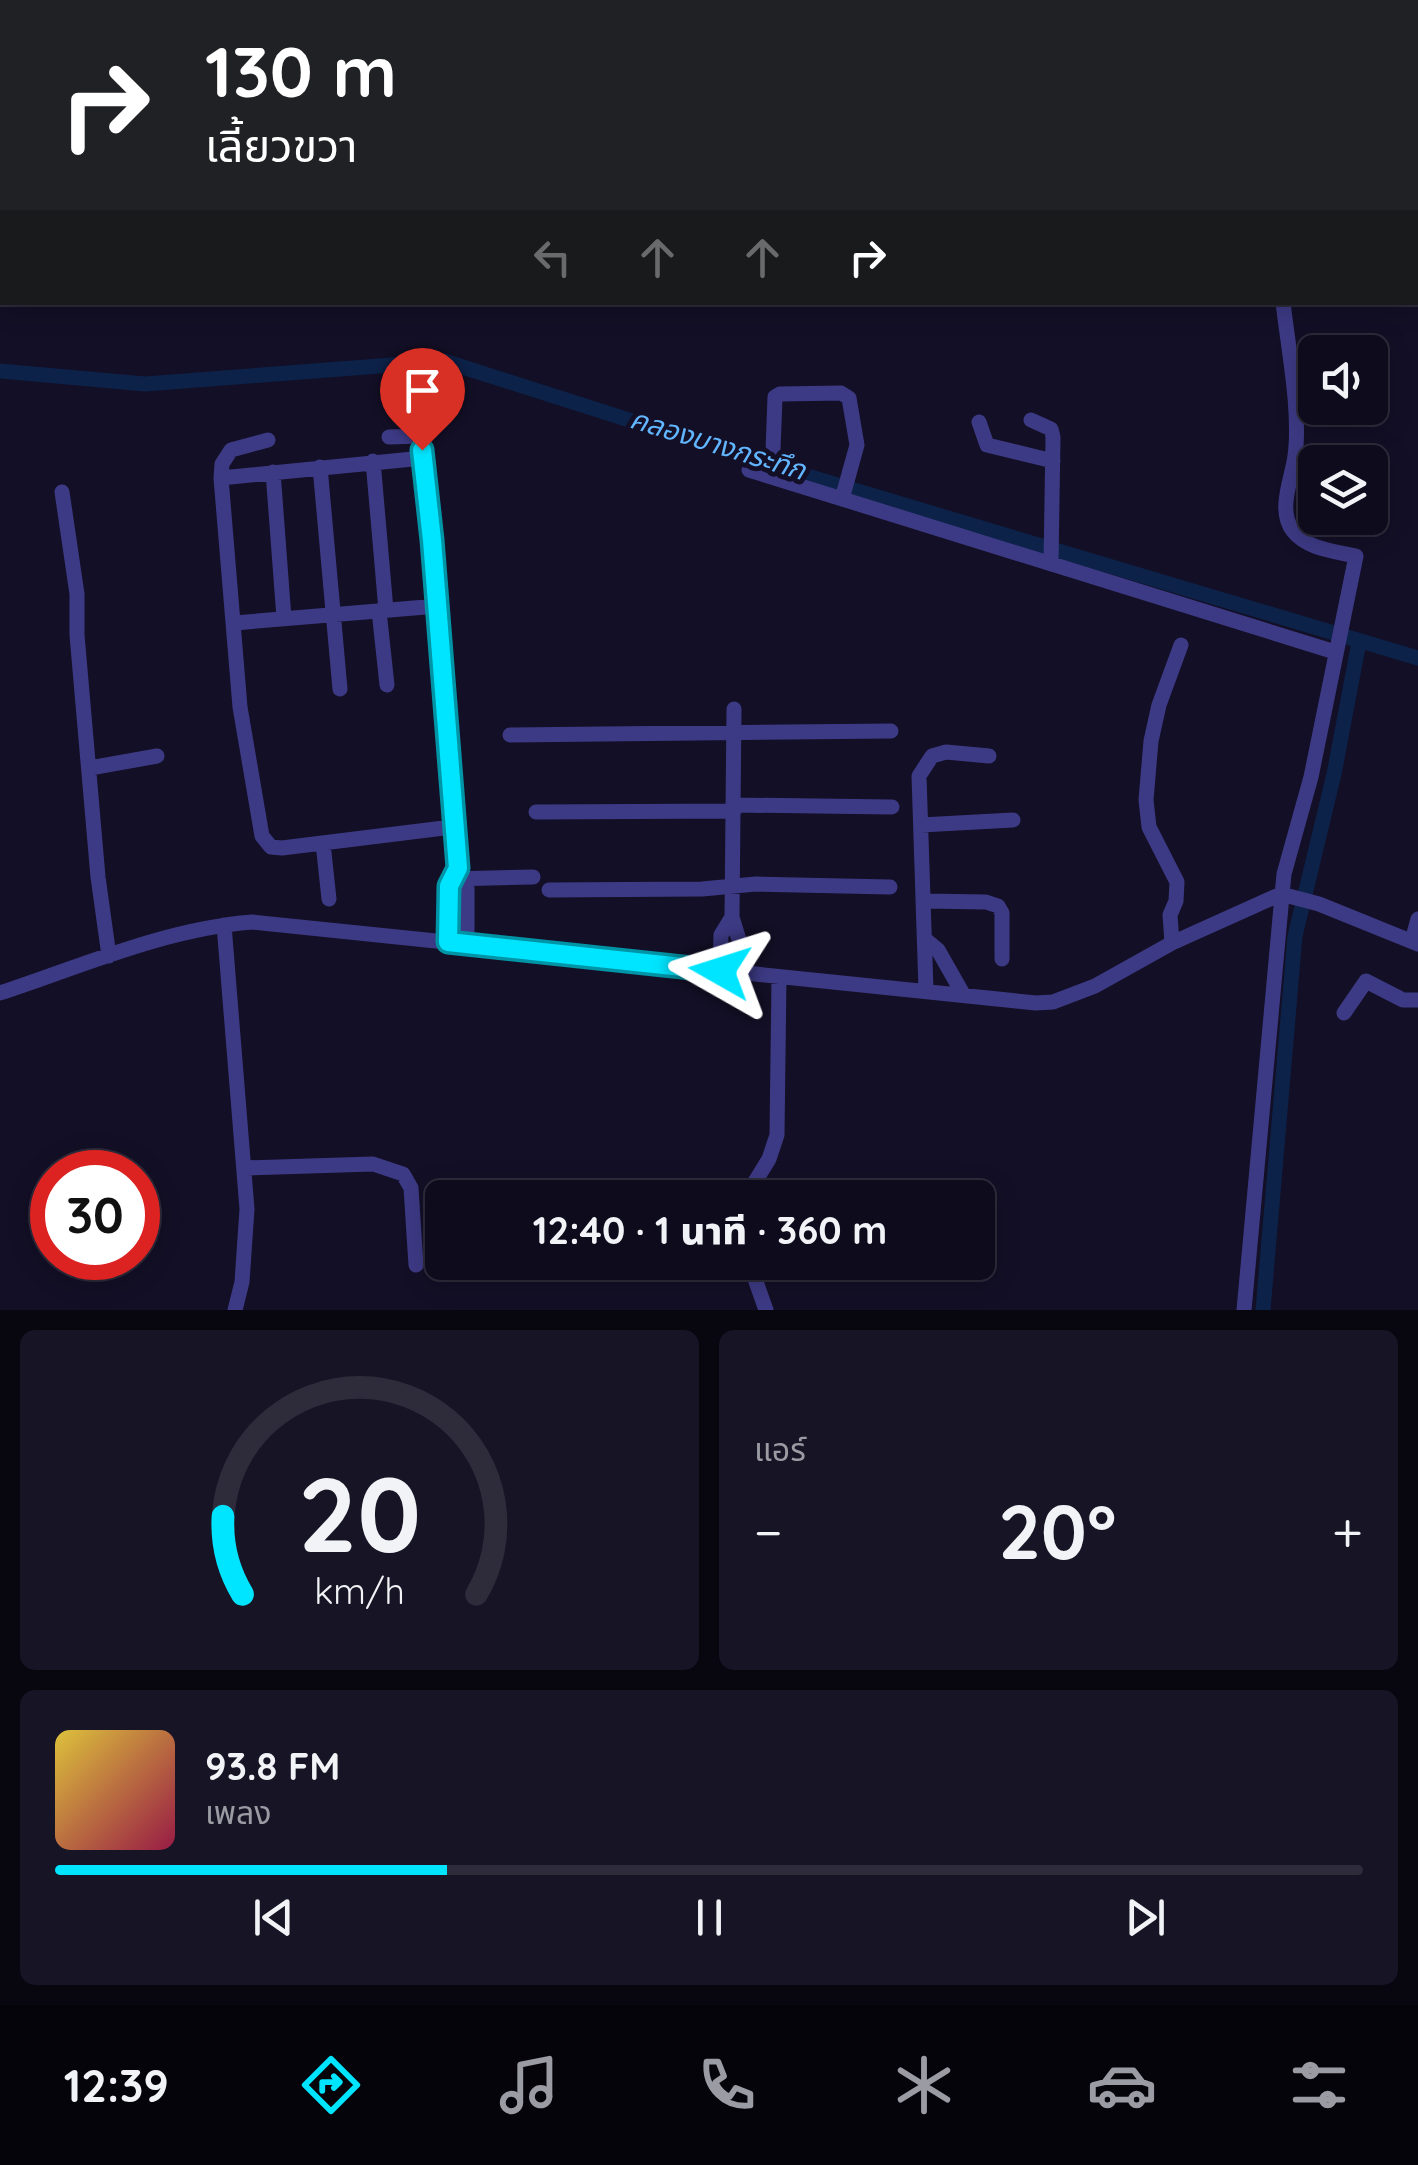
<!DOCTYPE html>
<html lang="th">
<head>
<meta charset="utf-8">
<style>
  :root { --surface:#0e0b1c; --page:#171425; --text:#f1f3f6; --muted:#9b9ba3; --line:#2e2b3b; --accent:#00e5ff }
  body { margin:0; font-family:Quicksand,"Noto Sans Thai",sans-serif; background:var(--page); color:var(--text); height:100vh; display:flex; flex-direction:column; font-size:38px; white-space:nowrap }
  * { box-sizing:border-box; margin:0 }
  p { font-size:32px; color:var(--muted) }
  .icon { flex:none; width:55px; height:55px; fill:none; stroke:currentColor; stroke-width:2; stroke-linecap:round; stroke-linejoin:round }
  .map { position:relative; height:1310px; overflow:hidden }
  .details { display:flex; flex-direction:column; gap:20px; padding:20px; background:#08060f; flex:1 }
  .details>* { flex:none }
  .top-card { position:absolute; left:0px; top:0px; width:1420px; height:305px; box-shadow:0 5px 25px #0003,0 0 0 2px var(--line); background:#202124; color:#fff; overflow:hidden }
  .tools { position:absolute; left:1298px; top:335px; display:grid; gap:20px }
  .tools a { display:grid; place-items:center; width:90px; height:90px; border-radius:15px; background:var(--surface); box-shadow:0 5px 25px #0003,0 0 0 2px var(--line); font-size:50px }
  .speed { position:absolute; left:30px; top:1150px; display:flex; gap:20px; font-size:50px; font-weight:700; text-align:center }
  .speed>* { display:grid; place-content:center; width:130px; height:130px; border-radius:50%; background:var(--surface); box-shadow:0 5px 25px #0003,0 0 0 2px var(--line); line-height:1 }
  .speed .limit { border:15px solid #d22; background:#fff; color:#111 }
  .pin { position:absolute; display:grid; place-items:center; width:85px; height:85px; color:#fff; margin:-102px -42px; border-radius:50% 50% 50% 0; rotate:-45deg; box-shadow:0 0 10px #0007 }
  .pin .icon { rotate:45deg }
  .me { position:absolute; width:110px; margin:-55px; rotate:276deg; stroke-linejoin:round; filter:drop-shadow(0 0 8px #0008) }
  .turn { display:flex; align-items:center; gap:35px; height:210px; padding:0 40px; font-size:45px }
  .turn .icon { width:130px; height:130px; stroke-width:2.5 }
  .turn b { display:block; font-size:70px; line-height:85px }
  .lanes { display:flex; align-items:center; height:95px; padding:0 40px; background:#0003; justify-content:center; gap:50px; direction:ltr }
  .lanes .off { opacity:.35 }
  .big { font-size:75px; font-weight:800; line-height:1.1 }
  .details .widget { flex:1; display:flex; flex-direction:column; justify-content:center; gap:15px; min-width:0; padding:0 35px; border-radius:15px; background:var(--page) }
  .details .dial { align-items:center; gap:0 }
  .dial svg { height:260px; overflow:visible; fill:none; stroke:var(--line); stroke-width:7; stroke-linecap:round; text-anchor:middle }
  .dial text { fill:var(--text); stroke:none }
  .song { display:flex; align-items:center; gap:30px }
  .cover { width:120px; height:120px; border-radius:15px; background:linear-gradient(135deg,hsl(50 70% 55%),hsl(340 70% 35%)) }
  .played { height:10px; border-radius:5px; background:linear-gradient(90deg,var(--accent) 30%,var(--line) 30%) }
  .keys { display:flex; justify-content:space-around; direction:ltr }
  .heat { display:flex; justify-content:space-between; align-items:center; font-size:55px; direction:ltr }
  .details .tiles { flex:1; display:grid; gap:20px; grid-template-columns:1fr 1fr }
  .widget:last-child { grid-column:span 2 }
  .trip { position:absolute; left:425px; top:1180px; width:570px; height:100px; border-radius:15px; background:var(--surface); box-shadow:0 5px 25px #0003,0 0 0 2px var(--line); font-weight:800; line-height:100px; text-align:center }
  .tabs { display:flex; height:160px; justify-content:space-around; align-items:center; background:#06040b; color:var(--muted) }
  .tabs .icon { width:70px; height:70px }
  .tabs .active { color:var(--accent) }
  .tabs b { font-size:45px; color:var(--text) }
  .map>svg:first-child { display:block }
  .lines { fill:none; stroke-linecap:round; stroke-linejoin:round }
  .canal { stroke:#0c2248; stroke-width:15 }
  .street { stroke:#3d3a85; stroke-width:15 }
  .route-casing { stroke:#0095a6; stroke-width:25 }
  .route { stroke:#00e5ff; stroke-width:18 }
  .labels { text-anchor:middle; stroke-width:10; stroke-linejoin:round; paint-order:stroke }
  .water-label { font-size:28px; font-style:italic; fill:#62b6ff; stroke:#130f26 }
</style>
</head>
<body>
<div class="map">
<svg width="1418" height="1310" viewBox="0 0 1418 1310">
  <rect width="100%" height="100%" fill="#130f26"/>
  <g class="lines">
    <!-- canal -->
    <path class="canal" d="M0 371 145 384 444 361 767 464 1418 658
      M1263 1310 1295 936 1334 774 1359 642"/>
    <!-- street -->
    <path class="street" d="M1249 0V2
      M1006 2 1019 0
      M1037 2V0
      M1031 420 1051 429 1053 437 1051 564
      M979 422 987 445 1053 461
      M389 437 421 436 438 606 452 827 458 868 467 888V943
      M423 458 221 478 240 707 262 836 271 847 282 848 452 827
      M373 461 386 610
      M320 467 340 689
      M749 470 1335 652
      M273 472 284 618
      M764 475 773 450 775 397 780 394 841 393 849 398 857 445 842 499
      M221 478 222 464 231 450 268 440
      M62 492 77 594V635L98 877 109 956
      M379 611 387 685
      M234 623 438 606
      M734 709 732 917 739 940V973
      M510 735 891 731
      M90 768 157 756
      M734 805 892 807
      M536 812 734 811
      M921 825 1013 820
      M323 843 329 899
      M451 879 533 877
      M549 890 702 889 756 884 890 887
      M924 901 986 902 998 906 1002 913V959
      M224 925 247 1209 242 1282 235 1310
      M926 940 938 950 963 994
      M449 941V886L456 871
      M1412 941 1418 919
      M1172 943 1170 915 1176 901 1177 882 1149 827 1146 800 1151 741 1159 705 1181 645
      M720 971 721 935 732 917
      M926 990 919 776 932 756 946 752 989 756
      M0 993C82 966 165 929 252 922L1036 1003 1053 1002 1095 986 1172 943 1281 894 1319 904 1418 944
      M1344 1013 1366 981 1403 1000H1418
      M244 1168 373 1164 403 1174 411 1188 416 1265
      M745 1198 769 1159 777 1135 779 977
      M749 1262 766 1310
      M1244 1310 1284 874 1311 777 1356 556C1334 551 1307 549 1293 531 1277 510 1292 479 1295 456 1301 411 1288 348 1283 302"/>
  </g>
  <g class="lines">
    <defs>
      <path id="route" d="M422 450 432 540 458 868 449 886 448 942 720 971"/>
    </defs>
    <!-- route casing -->
    <use href="#route" class="route-casing"/>
    <!-- route -->
    <use href="#route" class="route"/>
  </g>
  <g class="labels">
    <!-- water labels -->
    <g class="water-label">
      <text transform="translate(718 444) rotate(17)" y="10">คลองบางกระทึก</text>
    </g>
  </g>
</svg>
<div class="tools">
<a><svg class="icon" aria-label="sound" viewBox="0 0 24 24"><path d="M4 9h4l5-4v14l-5-4H4zM17 9q2 3 0 6"/></svg></a>
<a><svg class="icon" aria-label="layers" viewBox="0 0 24 24"><path d="M12 4l9 5-9 5-9-5zM3 14l9 5 9-5"/></svg></a>
</div>
<div class="speed"><div class="limit">30</div></div>
<div class="pin" style="left:422px;top:450px;background:#d93025"><svg class="icon" aria-label="arrive" viewBox="0 0 24 24"><path d="M6 21V4h12l-3 4 3 4H6"/></svg></div>
<svg class="me" style="left:720px;top:971px" viewBox="-20 -20 40 40"><path d="M0-17L14 15 0 8-14 15z" fill="#00e5ff" stroke="#fff" stroke-width="4"/></svg>
<div class="trip">12:40 · 1 นาที · 360 m</div>
<div class="top-card">
<div class="turn"><svg class="icon" aria-label="right" viewBox="0 0 24 24"><path d="M7 20v-9h11M14 6l5 5-5 5"/></svg><div><b>130 m</b>เลี้ยวขวา</div></div>
<div class="lanes"><svg class="icon off" aria-label="left" viewBox="0 0 24 24"><path d="M17 20v-9H6M10 6l-5 5 5 5"/></svg><svg class="icon off" aria-label="ahead" viewBox="0 0 24 24"><path d="M12 20V5M6 11l6-6 6 6"/></svg><svg class="icon off" aria-label="ahead" viewBox="0 0 24 24"><path d="M12 20V5M6 11l6-6 6 6"/></svg><svg class="icon" aria-label="right" viewBox="0 0 24 24"><path d="M7 20v-9h11M14 6l5 5-5 5"/></svg></div>
</div>
</div>
<section class="details">
<div class="tiles">
<div class="widget dial"><svg viewBox="0 0 100 80">
<path d="M14 69A42 42 0 1 1 86 69"/>
<path d="M14 69A42 42 0 0 1 8 45" stroke="#00e5ff"/>
<text x="50" y="56" font-size="32" font-weight="700">20</text>
<text x="50" y="72" font-size="11">km/h</text>
</svg></div>
<div class="widget"><p>แอร์</p>
<div class="heat"><a>−</a><b class="big">20°</b><a>+</a></div>
</div>
<div class="widget">
<div class="song"><i class="cover"></i><div><b>93.8 FM</b><p>เพลง</p></div></div>
<div class="played"></div>
<div class="keys"><svg class="icon" aria-label="previous" viewBox="0 0 24 24"><path d="M18 5L8 12l10 7zM5 5v14"/></svg><svg class="icon" aria-label="pause" viewBox="0 0 24 24"><path d="M8 5v14M16 5v14"/></svg><svg class="icon" aria-label="next" viewBox="0 0 24 24"><path d="M6 5l10 7-10 7zM19 5v14"/></svg></div>
</div>
</div>
</section>
<nav class="tabs">
<b>12:39</b>
<svg class="icon active" aria-label="directions" viewBox="0 0 24 24"><path d="M12 3l9 9-9 9-9-9zM9 14v-3h6M13 9l2 2-2 2"/></svg>
<svg class="icon" aria-label="music" viewBox="0 0 24 24"><path d="M9 18V5l10-2v13"/><circle cx="6" cy="18" r="3"/><circle cx="16" cy="16" r="3"/></svg>
<svg class="icon" aria-label="phone" viewBox="0 0 24 24"><path d="M5 4h4l2 5-3 2q2 4 5 5l2-3 5 2v4C11 20 4 13 5 4z"/></svg>
<svg class="icon" aria-label="climate" viewBox="0 0 24 24"><path d="M12 3v18M4 7l16 10M4 17L20 7"/></svg>
<svg class="icon" aria-label="car" viewBox="0 0 24 24"><path d="M5 17H2v-5l4-1 3-4h7l3 4 3 1v5h-3M9 17h6M6 11h13"/><circle cx="7" cy="17" r="2"/><circle cx="17" cy="17" r="2"/></svg>
<svg class="icon" aria-label="filters" viewBox="0 0 24 24"><path d="M4 7h16M4 17h16"/><circle cx="9" cy="7" r="2"/><circle cx="15" cy="17" r="2"/></svg>
</nav>
</body>
</html>
